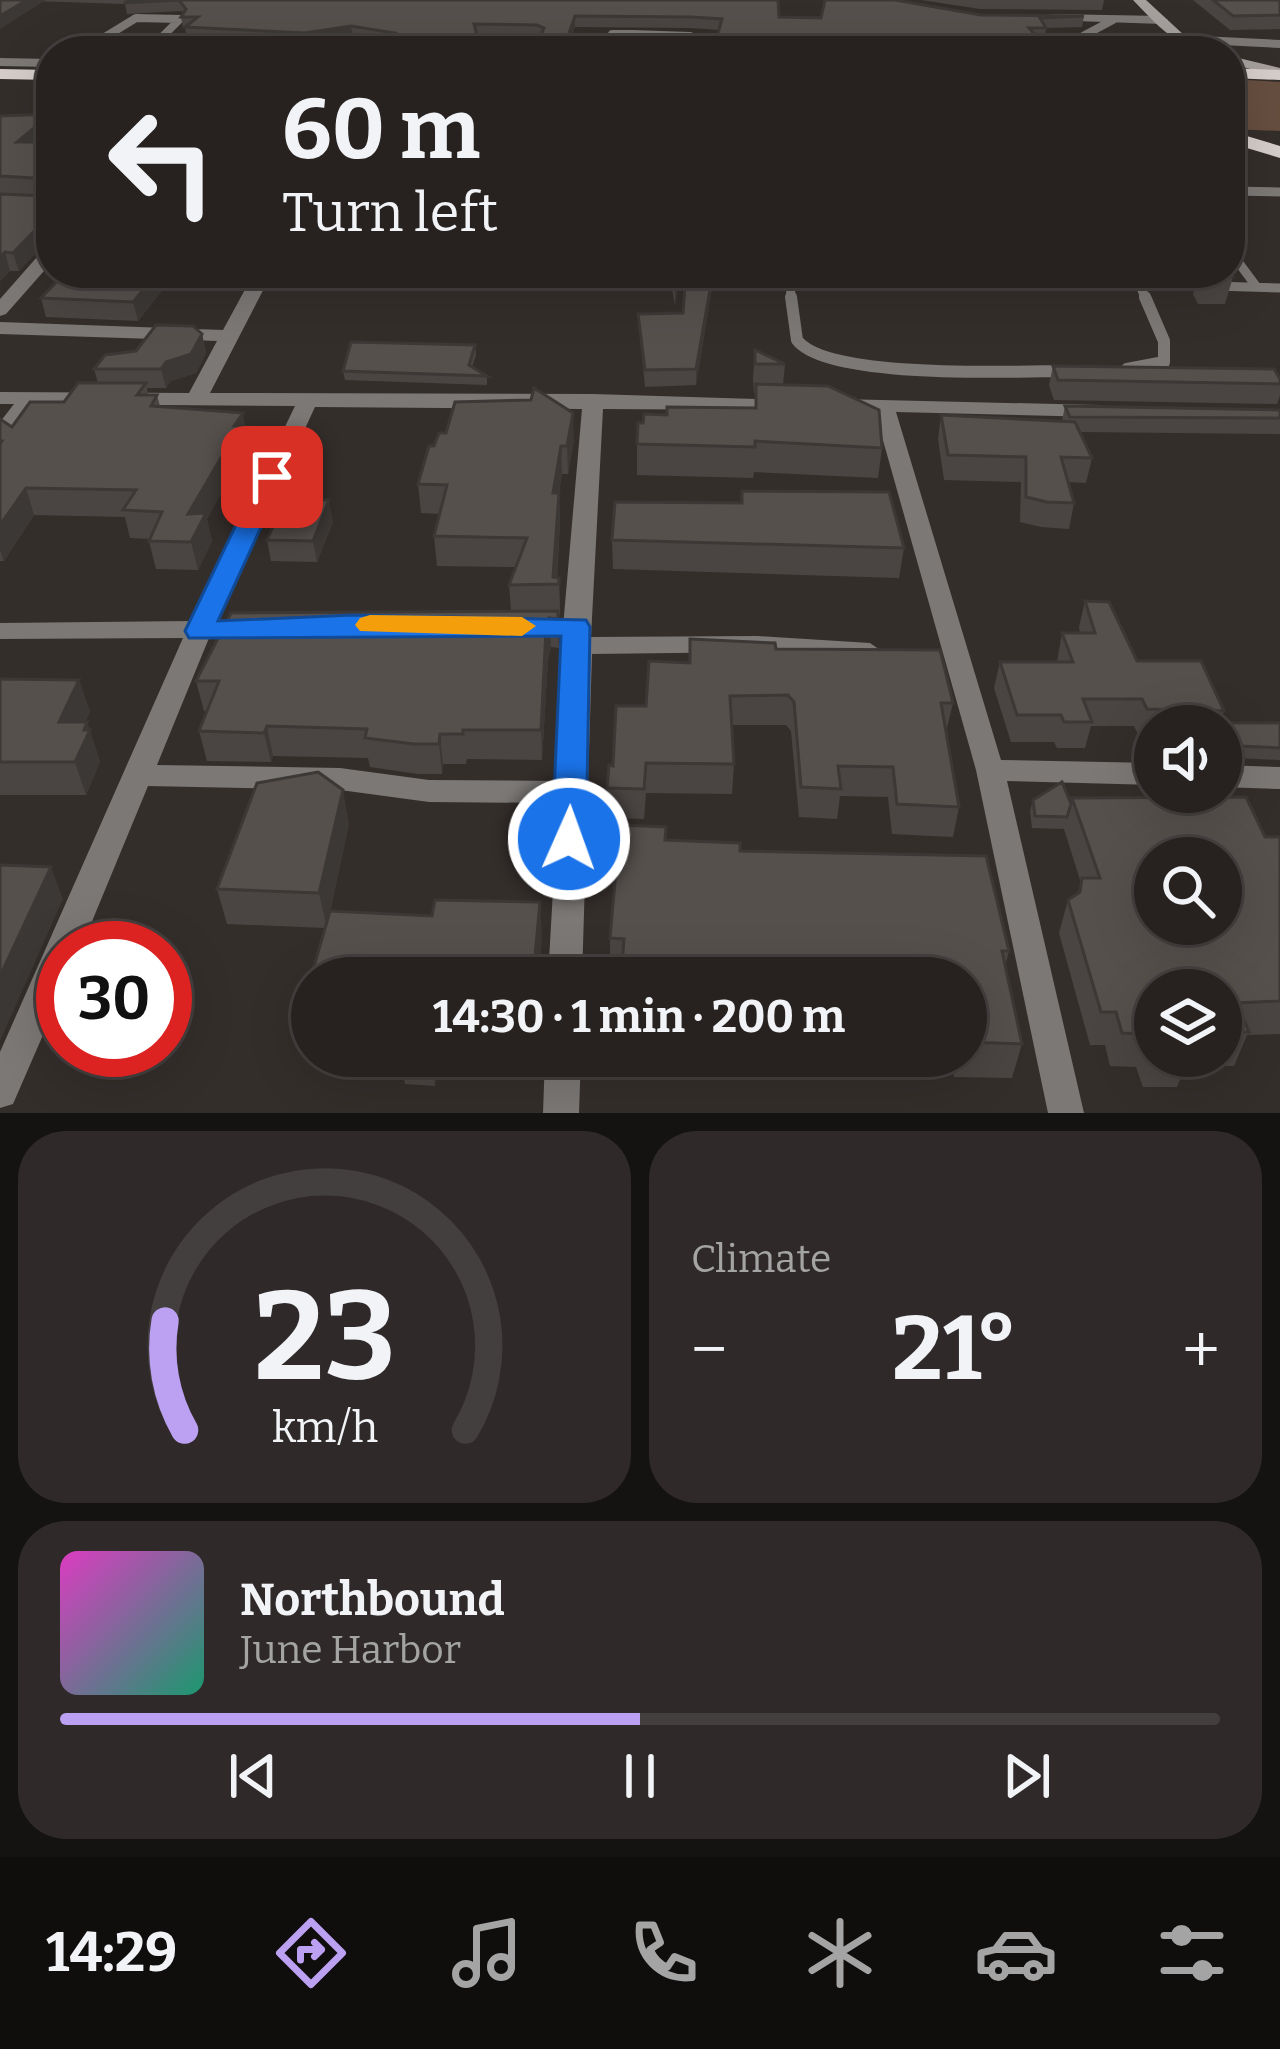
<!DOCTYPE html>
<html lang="en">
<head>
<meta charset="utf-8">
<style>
  :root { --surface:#272220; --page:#2f2a29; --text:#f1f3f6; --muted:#a4a4a5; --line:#433f3e; --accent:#bca0f2 }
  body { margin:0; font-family:Bitter,serif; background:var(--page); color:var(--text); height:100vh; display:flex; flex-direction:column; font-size:45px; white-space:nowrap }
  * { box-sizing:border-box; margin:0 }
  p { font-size:39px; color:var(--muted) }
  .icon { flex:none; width:66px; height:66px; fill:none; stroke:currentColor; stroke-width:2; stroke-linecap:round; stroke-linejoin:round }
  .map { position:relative; height:1113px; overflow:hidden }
  .side { display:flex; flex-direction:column; gap:18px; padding:18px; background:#151312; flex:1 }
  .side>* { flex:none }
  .top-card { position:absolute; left:36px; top:36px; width:1209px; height:252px; border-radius:48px; box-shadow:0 12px 48px #0002,0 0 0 3px var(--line); background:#272220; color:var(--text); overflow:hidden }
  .controls { position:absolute; left:1134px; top:705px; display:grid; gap:24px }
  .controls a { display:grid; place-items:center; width:108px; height:108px; border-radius:50%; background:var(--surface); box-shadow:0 12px 48px #0002,0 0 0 3px var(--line); font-size:60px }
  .speed { position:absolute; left:36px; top:921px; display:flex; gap:24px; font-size:60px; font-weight:700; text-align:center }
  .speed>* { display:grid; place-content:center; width:156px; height:156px; border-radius:50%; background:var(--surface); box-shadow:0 12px 48px #0002,0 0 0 3px var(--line); line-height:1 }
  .speed .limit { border:18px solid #d22; background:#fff; color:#111 }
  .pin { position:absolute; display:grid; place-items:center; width:102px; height:102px; color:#fff; margin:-51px; border-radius:24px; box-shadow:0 6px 18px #0006 }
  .me { position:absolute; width:132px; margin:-66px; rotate:2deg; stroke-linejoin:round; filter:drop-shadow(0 0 9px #0008) }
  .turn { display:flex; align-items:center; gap:42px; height:252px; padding:0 48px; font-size:54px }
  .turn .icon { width:156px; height:156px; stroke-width:2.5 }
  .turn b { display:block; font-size:84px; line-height:102px }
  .big { font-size:90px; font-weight:700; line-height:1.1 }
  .side .widget { flex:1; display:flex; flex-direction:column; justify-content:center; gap:18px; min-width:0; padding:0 42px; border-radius:48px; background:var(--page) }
  .side .dial { align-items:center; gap:0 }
  .dial svg { height:312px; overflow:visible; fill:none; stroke:var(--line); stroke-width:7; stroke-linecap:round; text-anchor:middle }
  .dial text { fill:var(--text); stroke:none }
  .song { display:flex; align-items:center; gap:36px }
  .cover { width:144px; height:144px; border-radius:18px; background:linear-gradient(135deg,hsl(310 70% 55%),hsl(160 70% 35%)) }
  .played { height:12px; border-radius:6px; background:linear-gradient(90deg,var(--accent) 50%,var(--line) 50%) }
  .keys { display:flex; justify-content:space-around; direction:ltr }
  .heat { display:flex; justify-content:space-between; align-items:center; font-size:66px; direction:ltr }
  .side .tiles { flex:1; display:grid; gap:18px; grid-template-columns:1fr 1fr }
  .widget:last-child { grid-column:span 2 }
  .trip { position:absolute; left:291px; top:957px; width:696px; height:120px; border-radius:60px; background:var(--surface); box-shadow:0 12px 48px #0002,0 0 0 3px var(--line); font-weight:700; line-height:120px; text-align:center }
  .dock { display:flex; height:192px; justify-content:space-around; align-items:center; background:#100e0d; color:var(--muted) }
  .dock .icon { width:84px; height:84px }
  .dock .active { color:var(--accent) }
  .dock b { font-size:54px; color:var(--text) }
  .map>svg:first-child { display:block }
  .green { fill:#664e3f }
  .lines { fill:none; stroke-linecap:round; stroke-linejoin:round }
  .service-far2 { stroke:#7b7876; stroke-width:8 }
  .service-far1 { stroke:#7b7876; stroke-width:9 }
  .service { stroke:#7b7876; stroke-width:12 }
  .minor { fill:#7b7876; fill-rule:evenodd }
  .secondary { fill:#a5a09d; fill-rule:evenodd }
  .trunk { fill:#d4cdca; fill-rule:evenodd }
  .wall { fill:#4a4542; fill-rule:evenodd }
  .shaded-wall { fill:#3c3836 }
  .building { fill:#56504d; stroke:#3c3836; stroke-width:3; fill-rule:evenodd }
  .route { fill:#1a73e8; stroke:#114b97; stroke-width:3 }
  .slow { fill:#f59e0b }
</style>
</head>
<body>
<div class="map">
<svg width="1280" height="1113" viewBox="0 0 1280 1113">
  <rect width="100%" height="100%" fill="#342e2b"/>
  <!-- green -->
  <path class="green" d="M1230 79 1280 82V131L1230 129Z"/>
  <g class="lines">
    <!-- service-far2 -->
    <path class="service-far2" d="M1181 39 1280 44
      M82 51 136 18 180 19 148 51
      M310 51 353 45 376 51
      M605 51 612 34H633
      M626 51 633 34 690 36 686 51
      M1078 51 1083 36 1113 20
      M0 62 51 63"/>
    <!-- service-far1 -->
    <path class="service-far1" d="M1230 191 1280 192
      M1230 251 1256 286
      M604 273H657
      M783 273 1280 288
      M790 273 791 300
      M1135 273 1146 300"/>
    <!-- service -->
    <path class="service" d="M791 297 797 340C827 380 1017 371 1069 371
      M1127 369 1164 362V341L1145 297"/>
    <!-- minor -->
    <path class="minor" d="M1050 14 1162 16 1168 20 1162 24 1046 20Z
      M51 247V263L6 314 0 316V299L45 248Z
      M254 273H272L210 393 593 394 793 400 796 404 793 408 786 410 603 409 591 637 758 636 870 643 883 652 870 661 758 652 592 654 582 978H548L558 803 429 802 340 790 148 786 81 948H63V989L13 1104 0 1108V1052L183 638 0 639V623L191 621 295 406 35 404 8 441 0 442V422L14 404H0V392L189 393 217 341 0 334V322L223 330ZM315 407 582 409 563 627 566 646 559 781 429 780 340 768 157 765 209 638 255 637 268 629 255 621H216Z
      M839 399 1098 405 1108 411 1098 417 896 412 1001 760 1155 763V785L1007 781 1084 1113H1048L976 770 875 412 832 409 829 405 832 401Z
      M1221 765 1280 767V789L1221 787Z
      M545 1056H581L579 1113H543Z"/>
    <!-- secondary -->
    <path class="secondary" d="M1133 0H1146L1185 36 1214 51C1179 51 1156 24 1133 0Z
      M1230 56 1280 68V76L1230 64Z"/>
    <!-- trunk -->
    <path class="trunk" d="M1230 68 1280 70V80L1230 78Z
      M0 69 51 70V80L0 79Z
      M1230 131 1280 146V158L1230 143Z"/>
  </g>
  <!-- wall -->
  <path class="wall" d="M0 0H778L779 17 981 15 1084 16 1082 27 1046 28 1044 39H1039L1045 46 1044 51H713L719 30 690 28 575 27 568 47 541 46V38L538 36 477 35 480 51H425L424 49 393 48V43L353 37 307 44 187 38 185 28H183L181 17 183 13 181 11 127 14 125 4Z
    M921 0H1104L1102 10 980 9Z
    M1193 0H1280V29L1230 30Z
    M0 116 51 134 41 142H51V272H49L44 253 50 245 44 244 19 271H10L0 281V194L47 195 0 193Z
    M54 273H171L172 278 138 321 46 317 41 298 56 282Z
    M669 273H681L675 305Z
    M1179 273H1230L1233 277 1225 304H1198L1193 294 1198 277 1180 276Z
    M713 282 696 385 645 387 638 314 683 313Z
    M202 334 206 353 196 373 171 381 166 388H147L148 395H157L160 406 249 427 255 454 232 486 226 485 207 519 212 541 198 570 156 569 149 541 150 539 130 538 125 517 34 515 4 561H0V419L12 427 64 402 98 383 94 369 136 351Z
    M475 345 476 355 472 367 487 376V385L345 380 343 371Z
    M755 350 785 364 783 385 882 448 878 478 754 472 753 478 637 475V444L643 423 667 415 755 408V393H754L753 379Z
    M1053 366 1280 379V395L1277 404 1054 400 1049 385Z
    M1065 406 1280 410V434L1080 432 1092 458 1086 483 1068 482 1074 503 1069 529 1041 527 1020 522 1021 482 944 480 938 439 941 415 1062 421Z
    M574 441 568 474H562L559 493 560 522 557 578H559L560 608V615H558L559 648 551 647 548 659 542 760 467 759 466 764H443L442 774H418L370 767 368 758 273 756 271 762 207 761 199 731 208 711H204L196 681 511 611 509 585 516 567 437 566 434 536 440 514 421 513 418 484Z
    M333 522 317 562 271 561 267 540Z
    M612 540 904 548 899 578 613 569Z
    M1085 601 1137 661 1224 711 1218 726H1155V736H1139L1134 726H1091L1085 748H1057L1054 742H1011L994 688 1000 662H1057L1062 633H1080L1079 627Z
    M690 639 776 649 953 703 946 732 959 807 953 837 892 834 888 797 840 796 837 819 799 817 791 731 786 725H731L734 764 732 794 646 793 644 819 607 818V788L613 766 646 706 689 663Z
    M0 679 79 680 90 712 85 722H87L100 762 86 795H0Z
    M1230 723H1280V760L1236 758 1226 734Z
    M1072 798 1265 837H1280V1034L1247 1035 1234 1066 1186 1065 1177 1087H1143L1136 1067 1110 1066 1105 1045H1090L1059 933 1068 900 1078 893 1081 883 1064 829 1032 828 1030 811 1033 800 1071 804ZM1155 990H1221V1056H1155Z
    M349 824 330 911 542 936 312 978V1056H491L482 1064H439L435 1086 405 1084 401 1061 306 1056 298 1022 325 928 227 924 217 889Z
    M666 840 740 851 1009 951 1005 966 1022 1044 1012 1078 954 1077 953 1069 891 1067 890 1073 834 1072 833 1064 674 1056H966V978L610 973V938Z"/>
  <!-- shaded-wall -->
  <path class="shaded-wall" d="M27 0H46L0 29V16Z
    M575 16V27L568 47V36Z
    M351 26 353 37 307 44 305 33Z
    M479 43 480 51H468V44Z
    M51 115V134L21 158 17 142Z
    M39 226 44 244 19 271 13 253Z
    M5 252 10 271 0 281V257Z
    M157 273H171L172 278 138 321 133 302Z
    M678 273H681L675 305V289Z
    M713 273V282L696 385V369Z
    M202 334 206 353 196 373 171 381 166 388 161 369 166 362Z
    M243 413 246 432 249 427 255 454 232 486 227 459 234 426Z
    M573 413 574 441 568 474 567 446Z
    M561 446 562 474 554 522 553 493Z
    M221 458 226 485 207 519 212 541 198 570 191 542 188 514Z
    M26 488 34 515 4 561 0 550V525Z
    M559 493 560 522 556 584H554Z
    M329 500 333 522 317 562 313 541Z
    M549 618 551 647 548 659 542 760 541 730 546 630Z
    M79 680 90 712 70 754 59 722Z
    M87 722 100 762 86 795 75 762Z
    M267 726 273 756 271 762 264 733Z
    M440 734 443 764 442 774 439 744Z
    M343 790 349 824 327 928 319 893Z
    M51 867 63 899 0 1041V976Z
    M540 902 542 936 539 978H533Z
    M430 1056H438L439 1064 435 1086Z"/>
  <!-- building -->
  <path class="building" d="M0 0H27L0 16Z
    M129 0H778L779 17 821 18 825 0H895L981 15 1084 16 1040 18 1046 28H1029L1045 46 950 45 952 51H911L906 41 865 39V51H713L722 19 691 17 575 16 568 36 541 35 544 28 537 25 474 24 479 43 468 44 424 42 426 38 392 37 395 33 351 26 305 33 185 27 198 17H181L186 9 179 0 124 3Z
    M1213 0H1280V15L1233 16Z
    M51 114 17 142H51V254L44 253 51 245V229L39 226 13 253 5 252 0 257V194L46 196 51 192 50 179 0 176V116Z
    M1230 272 1233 277 1206 276 1204 273Z
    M65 273H157L133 302 41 298Z
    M672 273H678L675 289Z
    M686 273H713L696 369 645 370 638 314 683 313Z
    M156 325 193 326 202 334 191 354 166 362 161 369H94L105 355 136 351Z
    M351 342 475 345 469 365 487 376 343 371Z
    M755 350 785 364H755Z
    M1053 366 1274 369 1280 379V384L1058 380Z
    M78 383H146L137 395H157L151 406 243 413 234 426 249 427 227 459 221 458 188 514 206 513 191 542 149 541 162 512 123 510 136 490 26 488 0 525V444L2 441H0V419L12 427 30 402H64Z
    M756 384 828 386 879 410 882 448 755 441V447L637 444 638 423H643L644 414 667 415V407L756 408Z
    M534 388 573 413 567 446H561L553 493H559L553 577 559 578V584L509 585 527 538 434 536 447 485 418 484 429 446H434L439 433H446L455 402 531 400Z
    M1065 406 1280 410V418L1070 417Z
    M941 415 1075 422 1092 458 1061 457 1074 503 1047 502 1026 497V457L948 455Z
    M742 491 889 492 904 548 612 540 615 502 742 503Z
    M285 499 329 500 313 541 267 540Z
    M1085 601 1109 602 1137 661H1201L1224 711 1147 709 1142 699H1083L1092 722H1064L1061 715H1017L1000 662H1073L1062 633H1095Z
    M558 611V619L549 618 546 630 541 730H463V734H440L439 744H414L365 738 367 729 267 726 264 733 199 731 219 681H196L231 613Z
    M690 639 775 643 776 649 940 650 953 703H941L959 807 897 804 893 767 838 766 841 789 801 787 794 702 788 695 730 696 734 764 646 763 644 789 607 788 609 765 613 766 616 706H646L649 661 690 663Z
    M0 679 79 680 59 722H87L84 730H90L75 762H0Z
    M1230 723H1280V748L1240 746Z
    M318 772 343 790 319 893 217 889 257 783Z
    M1062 782 1071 804 1067 817 1035 816 1033 800Z
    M1246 797 1265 837H1280V1001L1237 1003 1249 1032H1221V990H1155V1053L1148 1034 1122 1033 1116 1012H1101L1068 900 1080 892 1082 878H1100L1072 798ZM1155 858H1221V924H1155Z
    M620 825 666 827 665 840 740 843V851L986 856 1009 951H1002L1022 1044 966 1042V978H621L624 939 610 938Z
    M1 865 51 867 0 976V867Z
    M435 900 540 902 533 978H312V1023L298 1022 330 911 432 916Z"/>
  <!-- route -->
  <path class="route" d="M272 469 284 477 218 621 353 615 586 620 590 627 586 839 581 848 569 852 557 848 552 839 561 636 189 638 185 631 259 477Z"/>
  <!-- slow -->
  <path class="slow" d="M370 615 522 617 536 626 522 636 360 631 355 625 360 618Z"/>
</svg>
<div class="controls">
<a><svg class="icon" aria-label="sound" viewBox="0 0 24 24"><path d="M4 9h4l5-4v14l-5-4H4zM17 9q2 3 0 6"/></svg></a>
<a><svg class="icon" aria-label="search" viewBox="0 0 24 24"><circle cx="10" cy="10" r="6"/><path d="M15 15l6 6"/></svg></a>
<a><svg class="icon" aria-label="layers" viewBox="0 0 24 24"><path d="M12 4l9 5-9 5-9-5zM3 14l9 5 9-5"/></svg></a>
</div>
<div class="speed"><div class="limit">30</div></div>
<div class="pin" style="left:272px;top:477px;background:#d93025"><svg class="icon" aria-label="arrive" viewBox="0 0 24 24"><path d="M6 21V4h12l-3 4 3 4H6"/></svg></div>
<svg class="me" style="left:569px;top:839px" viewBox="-20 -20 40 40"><circle r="17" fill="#1a73e8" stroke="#fff" stroke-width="3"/><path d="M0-11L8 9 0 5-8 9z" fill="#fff"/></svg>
<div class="trip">14:30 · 1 min · 200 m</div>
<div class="top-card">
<div class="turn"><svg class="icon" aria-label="left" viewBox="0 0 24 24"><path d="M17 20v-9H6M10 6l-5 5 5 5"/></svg><div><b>60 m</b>Turn left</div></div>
</div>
</div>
<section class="side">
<div class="tiles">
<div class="widget dial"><svg viewBox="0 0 100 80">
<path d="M14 69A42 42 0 1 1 86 69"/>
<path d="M14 69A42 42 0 0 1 9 41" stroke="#bca0f2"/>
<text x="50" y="56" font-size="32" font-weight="700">23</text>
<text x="50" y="72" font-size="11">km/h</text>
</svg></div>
<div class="widget"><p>Climate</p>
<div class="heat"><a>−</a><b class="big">21°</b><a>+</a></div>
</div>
<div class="widget">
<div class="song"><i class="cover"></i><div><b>Northbound</b><p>June Harbor</p></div></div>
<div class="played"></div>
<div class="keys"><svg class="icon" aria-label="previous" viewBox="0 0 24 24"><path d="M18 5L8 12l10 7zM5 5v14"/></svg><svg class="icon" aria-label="pause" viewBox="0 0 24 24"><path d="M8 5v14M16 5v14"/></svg><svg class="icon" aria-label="next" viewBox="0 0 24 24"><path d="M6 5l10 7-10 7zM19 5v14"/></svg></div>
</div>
</div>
</section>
<nav class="dock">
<b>14:29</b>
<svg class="icon active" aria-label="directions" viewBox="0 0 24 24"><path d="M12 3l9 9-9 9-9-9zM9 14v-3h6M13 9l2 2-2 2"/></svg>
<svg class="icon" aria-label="music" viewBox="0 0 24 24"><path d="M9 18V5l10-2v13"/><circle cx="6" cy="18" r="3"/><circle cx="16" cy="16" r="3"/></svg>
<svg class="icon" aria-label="phone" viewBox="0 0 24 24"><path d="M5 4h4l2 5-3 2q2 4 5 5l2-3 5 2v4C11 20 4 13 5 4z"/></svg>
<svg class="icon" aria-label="climate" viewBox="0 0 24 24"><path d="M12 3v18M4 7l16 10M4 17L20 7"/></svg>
<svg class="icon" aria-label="car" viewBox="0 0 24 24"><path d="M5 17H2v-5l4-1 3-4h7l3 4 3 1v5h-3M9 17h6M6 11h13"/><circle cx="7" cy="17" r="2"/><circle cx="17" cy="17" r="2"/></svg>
<svg class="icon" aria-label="filters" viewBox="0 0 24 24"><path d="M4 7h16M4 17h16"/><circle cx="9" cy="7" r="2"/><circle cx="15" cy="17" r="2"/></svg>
</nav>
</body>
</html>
